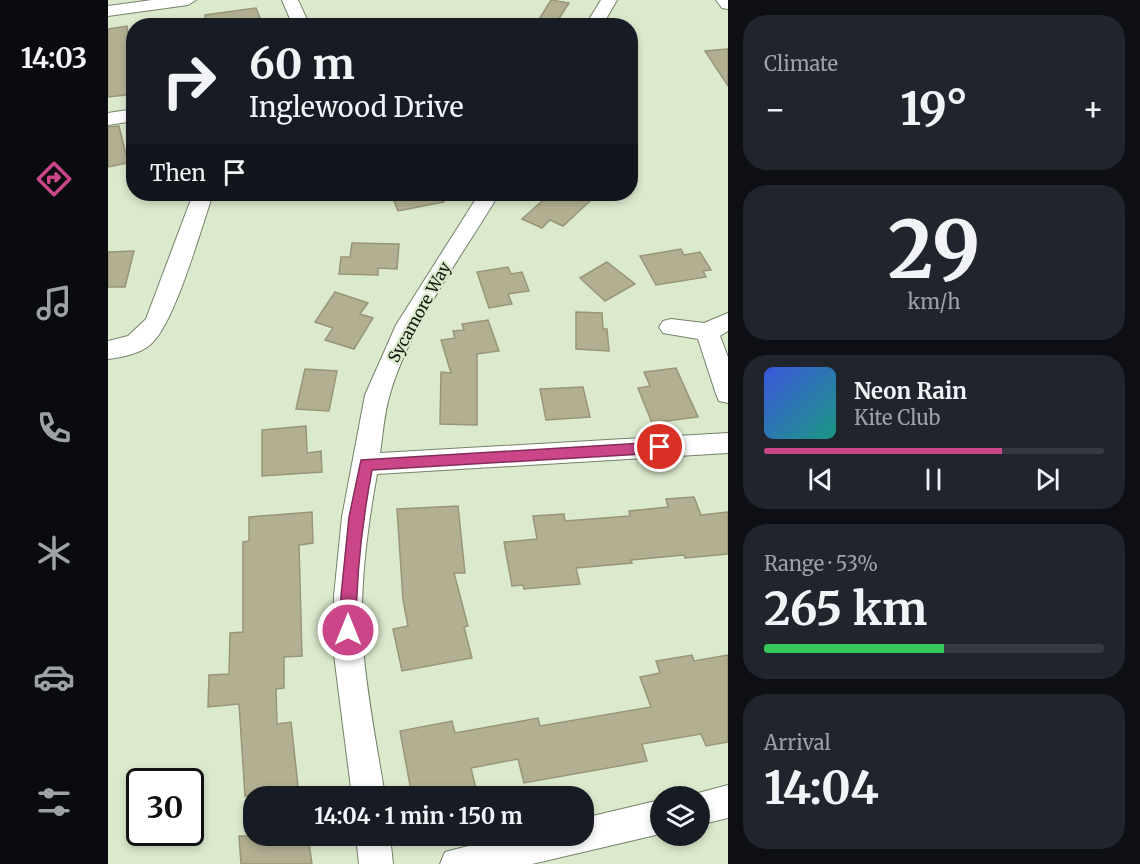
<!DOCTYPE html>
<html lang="en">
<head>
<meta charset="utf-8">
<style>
  :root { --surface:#171b24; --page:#20242c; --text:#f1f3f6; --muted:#9ea1a6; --line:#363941; --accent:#cb4689 }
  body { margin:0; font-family:Merriweather,serif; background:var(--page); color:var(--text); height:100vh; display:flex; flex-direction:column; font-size:22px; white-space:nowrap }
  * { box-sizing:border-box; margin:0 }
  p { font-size:20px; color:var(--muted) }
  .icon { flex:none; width:33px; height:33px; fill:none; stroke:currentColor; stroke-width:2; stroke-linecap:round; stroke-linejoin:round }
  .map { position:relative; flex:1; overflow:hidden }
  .panel { display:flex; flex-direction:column; gap:15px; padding:15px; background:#0d0f14; width:412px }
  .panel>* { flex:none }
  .banner { position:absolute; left:18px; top:18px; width:512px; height:183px; border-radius:24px; box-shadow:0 3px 9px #0003; background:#171b24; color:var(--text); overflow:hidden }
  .tools { position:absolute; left:542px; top:786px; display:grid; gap:12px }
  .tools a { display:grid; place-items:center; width:60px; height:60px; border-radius:50%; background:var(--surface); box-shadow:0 3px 9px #0003; font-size:30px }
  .speed { position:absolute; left:18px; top:768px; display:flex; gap:12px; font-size:30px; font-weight:700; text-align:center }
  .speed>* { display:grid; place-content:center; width:78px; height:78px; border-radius:50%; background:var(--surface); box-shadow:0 3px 9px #0003; line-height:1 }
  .speed .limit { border:3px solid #111; border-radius:9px; background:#fff; color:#111 }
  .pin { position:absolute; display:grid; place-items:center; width:51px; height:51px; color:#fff; margin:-26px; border:3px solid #fff; border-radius:50%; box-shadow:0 2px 6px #0007 }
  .me { position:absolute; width:66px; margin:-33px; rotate:0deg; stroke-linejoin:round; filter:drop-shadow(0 0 4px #0008) }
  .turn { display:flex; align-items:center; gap:21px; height:126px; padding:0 24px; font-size:27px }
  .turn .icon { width:78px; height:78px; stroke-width:2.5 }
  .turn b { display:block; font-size:42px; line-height:51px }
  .then { display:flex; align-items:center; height:57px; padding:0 24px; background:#0003; gap:12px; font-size:22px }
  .big { font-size:45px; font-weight:700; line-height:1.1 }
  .panel .widget { flex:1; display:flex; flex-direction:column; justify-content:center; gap:9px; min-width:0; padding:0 21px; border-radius:24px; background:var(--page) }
  .panel .dial { align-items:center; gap:0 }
  .dial b { font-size:78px; line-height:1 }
  .song { display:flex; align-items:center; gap:18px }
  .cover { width:72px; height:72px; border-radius:9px; background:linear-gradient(135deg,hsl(230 70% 55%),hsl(170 70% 35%)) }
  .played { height:6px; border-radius:3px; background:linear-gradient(90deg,var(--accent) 70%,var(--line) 70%) }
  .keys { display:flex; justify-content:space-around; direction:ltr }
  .heat { display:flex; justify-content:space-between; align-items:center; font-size:33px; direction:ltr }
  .charge { height:9px; border-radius:4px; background:linear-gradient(90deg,#34c759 53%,var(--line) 0) }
  .trip { position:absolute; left:135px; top:786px; width:351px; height:60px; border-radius:24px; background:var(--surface); box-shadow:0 3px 9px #0003; font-weight:700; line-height:60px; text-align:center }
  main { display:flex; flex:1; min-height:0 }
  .tab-bar { display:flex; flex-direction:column; width:108px; justify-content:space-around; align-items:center; background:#090b0e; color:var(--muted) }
  .tab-bar .icon { width:42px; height:42px }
  .tab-bar .on { color:var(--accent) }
  .tab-bar b { font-size:27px; color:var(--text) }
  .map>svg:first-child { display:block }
  .building { fill:#b3b092; stroke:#989578; stroke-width:1.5 }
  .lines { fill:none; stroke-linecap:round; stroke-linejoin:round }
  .minor-casing { stroke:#758269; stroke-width:2 }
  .minor { fill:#fff; fill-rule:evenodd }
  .route { fill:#cb4689; stroke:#842e59; stroke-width:1.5 }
  .labels { text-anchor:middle; stroke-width:4.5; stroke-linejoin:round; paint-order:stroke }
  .street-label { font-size:16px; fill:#13180e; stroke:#dbeacd }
</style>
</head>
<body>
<main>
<nav class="tab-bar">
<b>14:03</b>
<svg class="icon on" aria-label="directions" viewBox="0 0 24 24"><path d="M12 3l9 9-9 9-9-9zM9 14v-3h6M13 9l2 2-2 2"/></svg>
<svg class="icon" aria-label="music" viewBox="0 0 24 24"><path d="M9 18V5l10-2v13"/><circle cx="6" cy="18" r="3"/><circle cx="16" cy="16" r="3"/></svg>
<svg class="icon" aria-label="phone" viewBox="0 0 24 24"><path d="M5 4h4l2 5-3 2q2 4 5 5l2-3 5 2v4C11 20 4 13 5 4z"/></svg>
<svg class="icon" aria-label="climate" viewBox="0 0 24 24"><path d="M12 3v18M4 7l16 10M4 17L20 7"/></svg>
<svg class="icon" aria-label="car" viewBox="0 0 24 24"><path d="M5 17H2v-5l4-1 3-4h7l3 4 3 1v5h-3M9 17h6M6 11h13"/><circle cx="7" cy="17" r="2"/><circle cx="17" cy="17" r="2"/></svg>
<svg class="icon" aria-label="filters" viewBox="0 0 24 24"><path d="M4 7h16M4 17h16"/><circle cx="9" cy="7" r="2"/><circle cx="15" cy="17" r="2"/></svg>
</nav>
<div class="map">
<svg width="620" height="864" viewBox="0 0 620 864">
  <rect width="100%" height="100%" fill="#dbeacd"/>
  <!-- building -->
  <path class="building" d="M443 0 461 3 447 25 430 21Z
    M148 8 154 23 97 26V15Z
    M19 26 26 67V94L0 97V29Z
    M620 49V86L597 51Z
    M11 126 20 163 0 167V127Z
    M283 194H335L336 202 290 211Z
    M442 194H465L482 201 455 226 442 220 434 228 414 219Z
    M244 243 291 244 289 269 270 268V275L231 274 233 257H242Z
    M573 249 576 255 592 252 603 270 595 271 598 277 548 285 532 256Z
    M26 251 17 287H0V252Z
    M499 262 527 284 497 301 472 278Z
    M400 267 403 274 414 272 421 291 400 294 404 304 381 308 369 272Z
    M227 292 260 303 252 314 265 318 246 349 217 340 225 328 207 322Z
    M468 312 494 313 495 329H499L501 351 468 349Z
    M380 320 391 351 369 354V425L332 424 333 372 343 373 333 340 347 338 345 331 356 330 354 324Z
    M568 368 590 417 544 423 530 388 542 386 536 372Z
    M197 369 229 371 221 411 188 409Z
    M475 387 482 417 438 420 432 389Z
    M198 426 199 453 213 451 214 472 154 476V430Z
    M586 497 593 515 620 512V554L577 558 576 555 523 560 524 563 468 568 472 584 416 589 415 585 404 586 396 542 429 539 425 516 456 514 457 521 522 516 521 511 560 507 558 499Z
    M350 506 357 573H346L360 626 356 627 364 658 294 671 285 629 300 626 295 600 289 509Z
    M204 512 205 543 191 545 194 656 176 657V688L168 689 169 724 183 722 190 786 137 796 131 704 100 707 101 675 121 674 122 633 135 632V542L141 541V517Z
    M584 655 586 661 620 655V742L598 746 593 734 534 744 539 761 416 783 410 759 363 768 369 793 354 796H304L292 731 344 721 347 733 430 718 432 726 543 707 532 677 552 673 548 661Z
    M131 836H200L204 864H133Z"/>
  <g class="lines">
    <defs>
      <path id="minor" d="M44 0H88L80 5 0 16V6Z
        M174 0H190L202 26H185Z
        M493 0H509L494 26H477Z
        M608 0H620V9L614 8Z
        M26 109V121L0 125V113Z
        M85 194H105C93 228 67 323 43 344 32 354 15 357 0 359V341L20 336 38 319Z
        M371 194H391C355 254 301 327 282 394 276 413 275 434 272 453L620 433V453L269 474C259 530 251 589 255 647 259 696 269 747 277 796H244L225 647 226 596 234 517 257 395 288 325Z
        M620 313V331L612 336 620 357V403L611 401 608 394 590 339 555 333 551 327 555 321 563 319 596 323Z
        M620 785V818L591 825V796H579Z
        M552 800V834L424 864H332L337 852 399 836H476V818Z
        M248 836H282L285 864H251Z"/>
    </defs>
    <!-- minor casing -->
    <use href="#minor" class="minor-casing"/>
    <!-- minor -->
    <use href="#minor" class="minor"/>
  </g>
  <!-- route -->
  <path class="route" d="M552 442 559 447 552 453 264 470C254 523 248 576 248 630L246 635 240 638 235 635 232 630 233 596 241 517 253 460Z"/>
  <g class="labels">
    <!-- street labels -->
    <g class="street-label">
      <text transform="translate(311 312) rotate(-61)" y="6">Sycamore Way</text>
    </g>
  </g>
</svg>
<div class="tools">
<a><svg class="icon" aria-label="layers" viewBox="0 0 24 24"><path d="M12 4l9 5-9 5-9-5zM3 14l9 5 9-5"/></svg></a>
</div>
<div class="speed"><div class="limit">30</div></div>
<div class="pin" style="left:552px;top:447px;background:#d93025"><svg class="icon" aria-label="arrive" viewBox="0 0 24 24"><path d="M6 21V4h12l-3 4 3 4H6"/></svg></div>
<svg class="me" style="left:240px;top:630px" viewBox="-20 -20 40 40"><circle r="17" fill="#cb4689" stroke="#fff" stroke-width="3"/><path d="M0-11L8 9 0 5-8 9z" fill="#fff"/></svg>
<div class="trip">14:04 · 1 min · 150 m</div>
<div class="banner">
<div class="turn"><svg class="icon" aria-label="right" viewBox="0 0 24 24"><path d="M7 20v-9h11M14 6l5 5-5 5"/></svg><div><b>60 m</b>Inglewood Drive</div></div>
<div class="then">Then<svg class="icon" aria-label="arrive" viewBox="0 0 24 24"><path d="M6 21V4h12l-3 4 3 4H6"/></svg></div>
</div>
</div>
<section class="panel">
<div class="widget"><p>Climate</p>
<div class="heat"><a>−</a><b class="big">19°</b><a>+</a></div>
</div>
<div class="widget dial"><b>29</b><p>km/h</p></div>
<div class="widget">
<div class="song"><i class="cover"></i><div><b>Neon Rain</b><p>Kite Club</p></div></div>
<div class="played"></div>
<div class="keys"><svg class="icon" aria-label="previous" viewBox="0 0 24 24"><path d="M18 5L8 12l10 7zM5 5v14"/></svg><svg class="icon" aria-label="pause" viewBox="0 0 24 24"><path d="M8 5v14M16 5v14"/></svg><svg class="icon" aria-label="next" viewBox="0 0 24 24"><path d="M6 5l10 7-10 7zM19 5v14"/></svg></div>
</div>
<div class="widget"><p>Range · 53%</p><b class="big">265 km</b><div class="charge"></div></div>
<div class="widget"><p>Arrival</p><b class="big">14:04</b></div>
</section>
</main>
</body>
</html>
